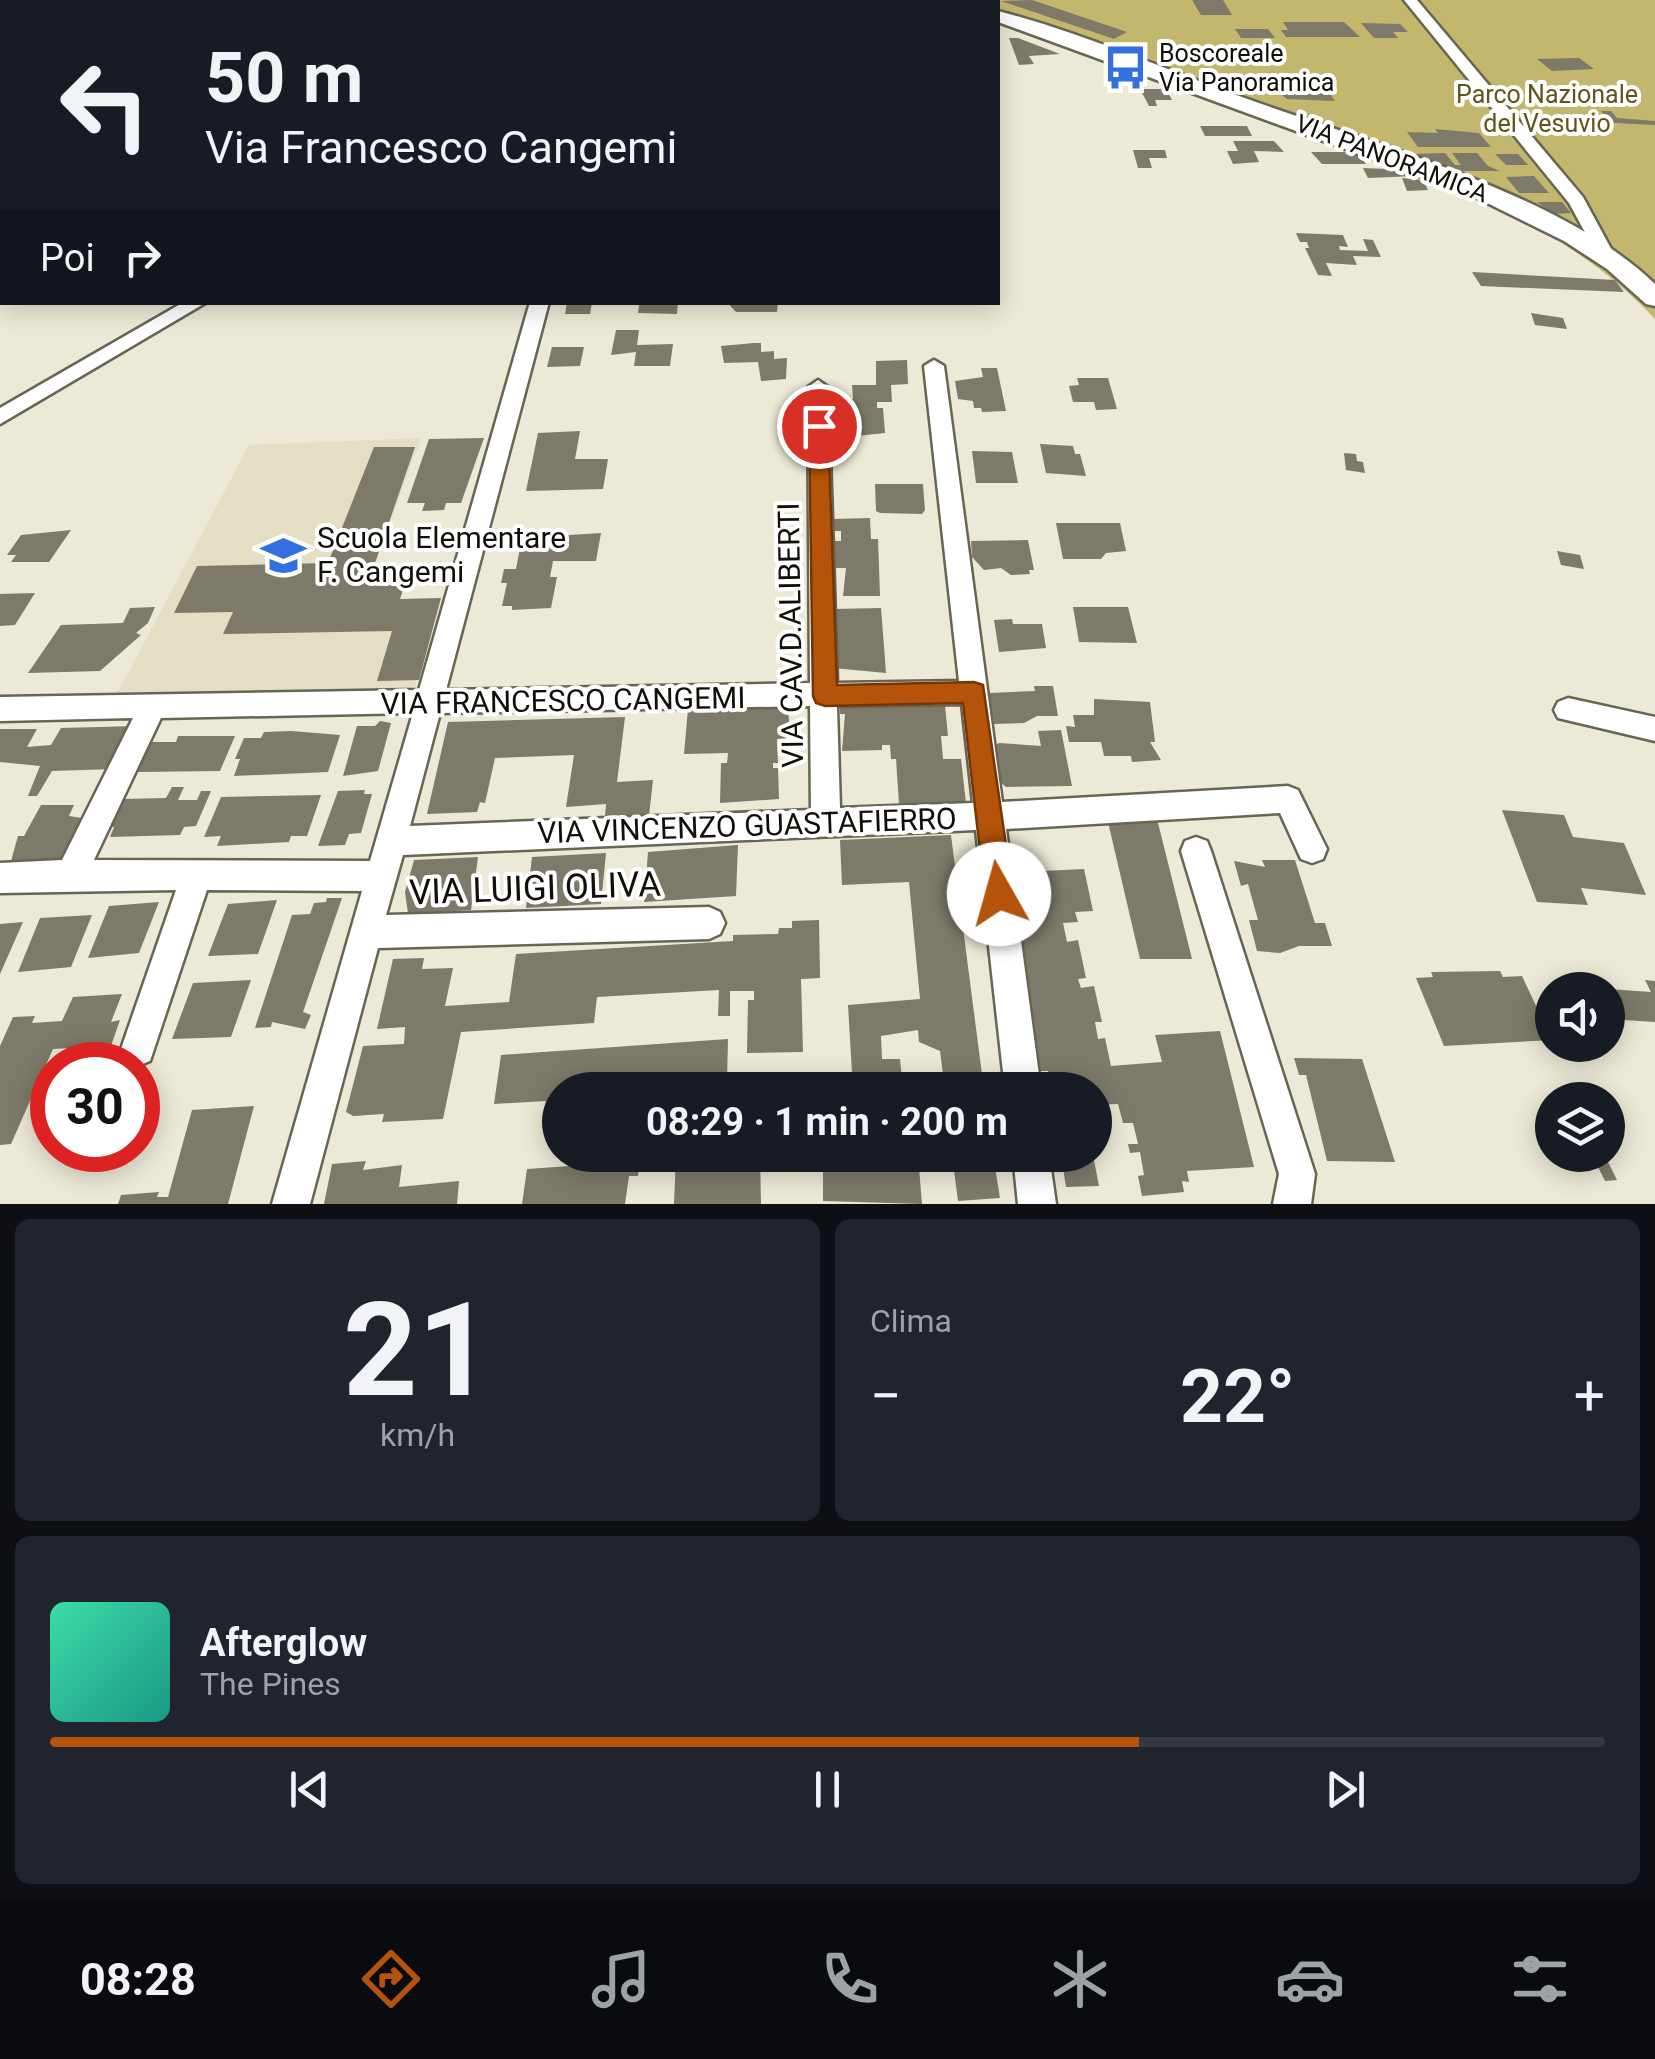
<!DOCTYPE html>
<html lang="it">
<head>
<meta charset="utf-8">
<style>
  :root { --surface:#171b24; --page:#20242c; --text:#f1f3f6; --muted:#9ea1a6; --line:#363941; --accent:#b45309 }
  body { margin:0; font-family:Roboto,sans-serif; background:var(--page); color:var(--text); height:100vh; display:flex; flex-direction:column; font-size:38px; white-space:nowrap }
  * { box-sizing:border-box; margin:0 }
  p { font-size:32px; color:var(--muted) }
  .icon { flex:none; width:55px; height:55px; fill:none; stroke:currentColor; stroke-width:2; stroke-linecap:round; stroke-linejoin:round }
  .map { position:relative; height:1204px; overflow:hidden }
  .side { display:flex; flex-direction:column; gap:15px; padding:15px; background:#0d0f14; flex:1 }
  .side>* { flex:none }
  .guide { position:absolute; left:0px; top:0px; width:1000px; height:305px; box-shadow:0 5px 25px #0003; background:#171b24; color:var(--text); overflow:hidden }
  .buttons { position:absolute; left:1535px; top:972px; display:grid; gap:20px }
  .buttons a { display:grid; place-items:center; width:90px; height:90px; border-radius:50%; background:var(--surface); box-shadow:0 5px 25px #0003; font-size:50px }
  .speed { position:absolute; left:30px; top:1042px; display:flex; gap:20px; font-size:50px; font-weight:700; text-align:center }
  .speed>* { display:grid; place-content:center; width:130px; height:130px; border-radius:50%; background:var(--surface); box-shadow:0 5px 25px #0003; line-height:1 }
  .speed .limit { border:15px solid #d22; background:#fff; color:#111 }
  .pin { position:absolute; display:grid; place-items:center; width:85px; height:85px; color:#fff; margin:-42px; border:5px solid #fff; border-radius:50%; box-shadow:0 2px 10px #0007 }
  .me { position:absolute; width:110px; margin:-55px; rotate:353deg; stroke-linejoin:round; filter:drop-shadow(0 0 8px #0008) }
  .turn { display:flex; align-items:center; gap:35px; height:210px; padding:0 40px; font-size:45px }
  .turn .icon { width:130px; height:130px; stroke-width:2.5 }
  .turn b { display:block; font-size:70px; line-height:85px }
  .then { display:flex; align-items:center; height:95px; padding:0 40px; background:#0003; gap:20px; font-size:38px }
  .big { font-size:75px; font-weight:700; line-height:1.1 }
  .side .tile { flex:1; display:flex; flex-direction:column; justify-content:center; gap:15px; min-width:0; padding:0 35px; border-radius:15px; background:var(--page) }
  .side .dial { align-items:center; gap:0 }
  .dial b { font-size:130px; line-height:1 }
  .song { display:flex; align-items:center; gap:30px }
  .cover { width:120px; height:120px; border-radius:15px; background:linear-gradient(135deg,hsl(160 70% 55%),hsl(170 70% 35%)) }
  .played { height:10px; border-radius:5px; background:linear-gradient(90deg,var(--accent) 70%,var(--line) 70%) }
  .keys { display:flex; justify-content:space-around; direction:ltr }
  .heat { display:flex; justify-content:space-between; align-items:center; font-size:55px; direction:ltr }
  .side .tiles { flex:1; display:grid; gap:15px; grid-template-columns:1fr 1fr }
  .tile:last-child { grid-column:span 2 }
  .trip { position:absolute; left:542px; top:1072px; width:570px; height:100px; border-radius:50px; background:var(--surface); box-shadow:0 5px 25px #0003; font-weight:700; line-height:100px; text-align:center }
  .tabs { display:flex; height:160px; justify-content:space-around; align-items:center; background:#090b0e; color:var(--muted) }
  .tabs .icon { width:70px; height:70px }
  .tabs .active { color:var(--accent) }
  .tabs b { font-size:45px; color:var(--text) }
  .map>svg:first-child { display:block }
  .built { fill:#e3dec4 }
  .green { fill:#c3b66d }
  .building { fill:#7d7a69 }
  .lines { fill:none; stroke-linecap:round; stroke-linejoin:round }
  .street-casing { stroke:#676554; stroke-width:5 }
  .secondary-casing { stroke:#676554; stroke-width:5 }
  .street { fill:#fff; fill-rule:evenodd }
  .secondary { fill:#fff; fill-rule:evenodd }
  .route { fill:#b45309; stroke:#753606; stroke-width:2.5 }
  .labels { text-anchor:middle; stroke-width:8; stroke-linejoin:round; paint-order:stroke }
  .far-poi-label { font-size:25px; fill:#100f09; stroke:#fff; text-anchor:start }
  .far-park-label { font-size:25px; fill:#5f551a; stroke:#fff }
  .far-street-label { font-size:25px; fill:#100f09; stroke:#fff }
  .poi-label { font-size:30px; fill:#100f09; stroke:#fff; text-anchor:start }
  .street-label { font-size:30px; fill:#100f09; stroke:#fff }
  .near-street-label { font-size:35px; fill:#100f09; stroke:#fff }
</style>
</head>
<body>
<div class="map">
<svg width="1655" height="1204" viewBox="0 0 1655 1204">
  <rect width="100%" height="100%" fill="#ece9d6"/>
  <!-- built -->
  <path class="built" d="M421 438 373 568H410L400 599 441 598 414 690 117 694 249 445Z"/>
  <!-- green -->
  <path class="green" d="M927 0H1655V319C1604 264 1537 225 1470 191L998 25V2Z"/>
  <!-- building -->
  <path class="building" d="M1032 0 1127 32 1114 39 1001 1Z
    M1192 0H1223L1232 15H1201Z
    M1283 22H1344L1360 37H1286L1281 30H1288Z
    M1361 23 1400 24 1408 32H1393L1398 38H1374Z
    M1235 29H1268L1275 38H1241Z
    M1009 38H1018L1060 54 1029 56 1034 64 1019 65Z
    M1579 58 1594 69 1552 71 1537 59Z
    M1257 81 1328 90 1335 101 1287 99 1279 93H1261L1255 86Z
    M1140 89H1166L1172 100H1155L1157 106H1149Z
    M1601 111H1611L1617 118 1655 121V125L1597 122 1593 117 1607 118Z
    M1200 126H1247L1252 136H1205Z
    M1435 129 1479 133 1491 147H1418L1407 132 1438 133Z
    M1233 141H1274L1284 152 1254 151 1259 162 1233 164 1227 151H1238Z
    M1133 150H1165L1167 158H1149L1152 168H1138Z
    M1311 152H1357L1366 164H1322Z
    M1445 153 1455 165H1461L1452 153H1477L1488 166 1500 171H1458L1411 154Z
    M1495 154H1518L1528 165H1506Z
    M1363 168 1412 170 1416 176 1368 178Z
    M1534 176 1549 193H1519L1506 177Z
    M1402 178 1423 180 1428 190 1407 191Z
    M1537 202H1562L1571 213 1553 214Z
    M1296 233 1343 235 1348 247 1339 246 1340 250 1368 251 1363 239 1373 240 1381 257 1353 256 1357 265 1326 263 1332 276 1318 275 1305 248H1309L1307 242H1300Z
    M1472 272 1615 280 1624 292 1481 286Z
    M567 302H592L590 314H565Z
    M648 302H678L677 314 638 313 639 305Z
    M727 302H778L777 312H736Z
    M1531 313 1563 318 1567 329 1535 325Z
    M616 330H639L637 345 673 344 670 366H634L636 352 611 355Z
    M754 343H761V352L774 351V359L787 358 786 379 761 381 758 362 724 363 721 346Z
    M552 347H584L580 366 547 367Z
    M907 360 908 384 891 385 892 402H877V408H883L885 433 838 438V429L830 425 831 399H853L852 385H876V361Z
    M981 368H997L1006 411 982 412 981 408H974L973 401 958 399 955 381 983 377Z
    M1077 378H1108L1117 409 1096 410 1094 402H1073L1069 386 1079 385Z
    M580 431 575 459H608L603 489 526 491 538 433Z
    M484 438 461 503H446L444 510 422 511 425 503H407L429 439Z
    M1040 444 1073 446 1075 454H1080L1086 476 1046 473Z
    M374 447H415L373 569 410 568 400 599 441 598 419 680 377 681 392 631 223 634 233 612 174 613 197 566 328 563Z
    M972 451 1012 452 1018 483H976Z
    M1344 453 1356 454 1357 461 1363 462 1365 473 1346 470Z
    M875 484H923L925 510 922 514 880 513 876 511Z
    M870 518 871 539H878L880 596H843L846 568H827V541H841V531H833L832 519Z
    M1056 523H1120L1126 551 1106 553 1101 559H1063Z
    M71 530 49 562H11L16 555H7L21 535Z
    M601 533 596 561H553L550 577H557L551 608 512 610V606H502L507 583H501L504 569H516L522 538Z
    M1028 540 1034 570H1029L1030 574 1011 575 1001 568 984 570 972 557 971 541Z
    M1557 551 1580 555 1584 569 1561 565Z
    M35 593 15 625 0 626V594Z
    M155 607 148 623 136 633 141 635 100 671 28 673 61 625 123 623 130 608Z
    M1073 607H1128L1137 643 1079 642Z
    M881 608 886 673 833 668 832 609Z
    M1012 619 1013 624H1042L1046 648 999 652 994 620Z
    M1034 686H1053L1058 716H1037L1024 723 994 724 989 693 1035 691Z
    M1094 699 1150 702 1155 742H1150L1161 760 1132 762 1131 756H1104L1101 742H1069L1066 726 1075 727 1073 715H1094Z
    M941 702 945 705 948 736H941L943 759H961L966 803 899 804 896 759H891L890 745H882V750L842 751 845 714H840V704Z
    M788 705 790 738 777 739 778 763H773V768H778L779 799 720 803 721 763H727L728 753 684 754 688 709Z
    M625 717 617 782 653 780 648 825 604 828 606 804 566 807 574 755 495 758 485 803 480 802 477 812 427 814 448 722Z
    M380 721 391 723 378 771 343 776 357 726H375Z
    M137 726 115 769 52 771 37 796H28L40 766 0 762V729H37L27 747 51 745 61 728Z
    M1061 730 1072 786 1006 787 998 780 993 747 999 743 1041 746 1038 731Z
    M291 731 340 735 328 772 234 776 240 759H235L244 738H261L264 732Z
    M178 736H235L220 771 136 772 150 742H176Z
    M172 787H184L178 800H197L201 791H211L196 826 184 827 180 835 110 837 114 827H107L121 799 166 798Z
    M365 790 364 794H372L361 833 349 834 345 845 318 846 338 791Z
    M321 795 307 836H291L289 842 217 846 221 836 204 837 221 797Z
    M41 805H74L69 816 88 819 66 861H11L18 836H24Z
    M1502 810 1564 815 1573 837 1624 843 1646 895 1581 888 1588 905 1537 902Z
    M1157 819 1192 959H1140L1108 822Z
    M951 835 984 1090H945L940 1051 919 1042 918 1030 881 1036 882 1059H900L903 1090H853L848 1005 920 999 909 882 842 885 840 840Z
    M738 845 736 896 644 902 648 852Z
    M606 853 601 904 526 908 532 857Z
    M478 857 471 910 408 914 405 892 414 860Z
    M1262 860H1295L1315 923H1325L1332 946H1299L1280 953 1257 951 1249 920H1258L1248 884 1241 886 1234 861 1265 867Z
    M1084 869 1093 911 1075 912 1078 922 1063 923 1067 942 1078 940 1086 978 1078 979 1081 988 1094 986 1102 1022H1095L1098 1039 1105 1038 1111 1066 1162 1062 1155 1035 1220 1031 1254 1167 1187 1171 1189 1182 1182 1181 1184 1192 1142 1196 1138 1176 1144 1175 1140 1152 1130 1153 1128 1144H1138L1133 1123H1123L1118 1104 1095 1105V1090H1051L1048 1071H1039L1028 985 1021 986 1002 873Z
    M327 898H342L303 1012 311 1015 305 1029 272 1022 271 1027 255 1028 292 915 310 914 314 903 326 902Z
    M277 900 258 954 208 956 228 904Z
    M159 902 139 953 88 958 109 906Z
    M92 915 71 967 18 972 40 918Z
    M819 920 820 978 801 979 803 1052 747 1053 748 1000H754V991H730V1016H718L719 990 597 997 594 1023 461 1032 443 1119 382 1122 384 1114 353 1116 346 1112 363 1046 404 1044 405 1027 377 1029 393 959 424 958 422 969 453 968 445 1006 509 1002 516 954 733 941V935L778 934 779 928H792V921Z
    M23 922 0 974V924Z
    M1500 971 1503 977 1522 976 1552 1040 1444 1046 1416 978 1433 977 1431 972Z
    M251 980 231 1037 172 1039 193 983Z
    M1645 980 1655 981V1022L1608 1019V989L1651 992Z
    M122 994 111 1022 120 1020 111 1046 53 1049 11 1144 0 1145V1046L13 1017 35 1016 32 1023 62 1021 73 997Z
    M728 1039 727 1083 745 1082V1090H560V1106L545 1107 546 1101 494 1104 501 1055Z
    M1294 1058 1362 1059 1395 1162 1327 1161 1306 1075H1299Z
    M254 1106 228 1204H118L121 1195 159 1192 157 1197H168L192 1110Z
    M586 1155H640L638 1176H629L625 1204H522L527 1169 584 1165Z
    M676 1155H760L761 1204H674Z
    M823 1155H918L922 1204 823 1201Z
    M952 1155H993L1000 1198 958 1201Z
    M1061 1155H1093L1099 1186 1066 1187Z
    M1605 1156 1617 1180 1605 1181 1593 1157Z
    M366 1161 363 1170 402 1165 399 1187 459 1181 457 1204H324L332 1164Z"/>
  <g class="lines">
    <defs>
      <path id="street" d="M1404 0H1417L1583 197 1615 256 1612 260H1600L1569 203Z
        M2 120V130L0 131V121Z
        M184 302H207L0 424V408Z
        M530 302H549L446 690 810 683 808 387 818 380 828 387 837 683 959 681 924 366 934 360 944 366 1002 802 1288 786 1298 790 1327 849 1323 859 1312 863 1301 859 1280 813 1006 829 1041 1090H1005L976 830 403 855 386 915 709 907 720 912 725 923 720 934 709 939 378 948 310 1204H272L362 891 207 890 150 1061 138 1066 126 1061 121 1049 176 890 0 893V863L62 860 133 718 0 721V697L419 690ZM962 704 973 803 840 808 837 706ZM810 706 811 810 410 826 440 713ZM413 713 370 861 94 860 161 718Z
        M1568 698 1655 717V741L1558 718 1554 710 1558 702Z
        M1196 837 1207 841 1211 851 1315 1174 1311 1204H1273L1279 1174 1181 851 1185 841Z
        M1013 1155H1049L1056 1204H1018Z"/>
      <path id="secondary" d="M944 0H967L969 2H946Z
        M998 11C1080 32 1161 68 1242 97 1366 142 1560 192 1655 284V306L1646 304 1607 269 1564 241 1471 195 998 22Z"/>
    </defs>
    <!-- street casing -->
    <use href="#street" class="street-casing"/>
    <!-- secondary casing -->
    <use href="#secondary" class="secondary-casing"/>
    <!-- street -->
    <use href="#street" class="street"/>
    <!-- secondary -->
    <use href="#secondary" class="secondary"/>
  </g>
  <!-- route -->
  <path class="route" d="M819 419 828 426 837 685 974 682 983 685 1013 894 1009 904 999 908 989 904 985 894 963 703 825 706 816 703 813 696 809 426Z"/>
  <!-- icons -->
  <defs>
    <symbol id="bus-bare" viewBox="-9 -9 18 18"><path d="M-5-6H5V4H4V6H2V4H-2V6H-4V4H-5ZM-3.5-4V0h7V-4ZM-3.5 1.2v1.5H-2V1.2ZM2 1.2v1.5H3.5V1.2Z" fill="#3170de" stroke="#fff" stroke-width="2.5" paint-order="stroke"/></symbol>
    <symbol id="school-bare" viewBox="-9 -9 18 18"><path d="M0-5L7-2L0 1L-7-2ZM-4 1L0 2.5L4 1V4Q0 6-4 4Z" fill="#3170de" stroke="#fff" stroke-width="2.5" paint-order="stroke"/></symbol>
  </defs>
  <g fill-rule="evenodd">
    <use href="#bus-bare" x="1094" y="36" width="63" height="63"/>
    <use href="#school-bare" x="252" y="524" width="63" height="63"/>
  </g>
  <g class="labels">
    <!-- far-poi labels -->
    <g class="far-poi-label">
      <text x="1159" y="62">Boscoreale<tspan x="1159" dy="29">Via Panoramica</tspan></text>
    </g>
    <!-- far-park labels -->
    <g class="far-park-label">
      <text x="1547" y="103">Parco Nazionale<tspan x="1547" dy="29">del Vesuvio</tspan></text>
    </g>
    <!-- far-street labels -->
    <g class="far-street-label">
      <text transform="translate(1392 158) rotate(21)" y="9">VIA PANORAMICA</text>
    </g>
    <!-- poi labels -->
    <g class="poi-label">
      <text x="317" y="548">Scuola Elementare<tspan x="317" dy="34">F. Cangemi</tspan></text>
    </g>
    <!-- street labels -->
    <g class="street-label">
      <text transform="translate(791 635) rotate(-91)" y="10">VIA CAV.D.ALIBERTI</text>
      <text transform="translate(563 701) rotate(-1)" y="10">VIA FRANCESCO CANGEMI</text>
      <text transform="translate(747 826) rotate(-2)" y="10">VIA VINCENZO GUASTAFIERRO</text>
    </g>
    <!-- near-street labels -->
    <g class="near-street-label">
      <text transform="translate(535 888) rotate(-2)" y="12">VIA LUIGI OLIVA</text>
    </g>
  </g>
</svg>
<div class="buttons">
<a><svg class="icon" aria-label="sound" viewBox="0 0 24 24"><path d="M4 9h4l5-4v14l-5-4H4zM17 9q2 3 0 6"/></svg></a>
<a><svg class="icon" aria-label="layers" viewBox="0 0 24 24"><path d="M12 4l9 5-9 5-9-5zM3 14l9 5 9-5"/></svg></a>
</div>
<div class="speed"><div class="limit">30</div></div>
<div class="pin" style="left:819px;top:426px;background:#d93025"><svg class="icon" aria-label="arrive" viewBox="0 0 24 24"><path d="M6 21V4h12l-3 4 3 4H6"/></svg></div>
<svg class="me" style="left:999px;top:894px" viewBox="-20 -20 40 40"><circle r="19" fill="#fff"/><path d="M0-13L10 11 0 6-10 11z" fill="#b45309"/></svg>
<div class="trip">08:29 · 1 min · 200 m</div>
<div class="guide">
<div class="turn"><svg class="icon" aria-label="left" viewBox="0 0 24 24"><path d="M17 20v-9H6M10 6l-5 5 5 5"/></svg><div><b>50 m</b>Via Francesco Cangemi</div></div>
<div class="then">Poi<svg class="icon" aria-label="right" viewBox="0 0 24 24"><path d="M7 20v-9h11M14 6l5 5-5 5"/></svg></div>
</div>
</div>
<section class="side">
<div class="tiles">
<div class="tile dial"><b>21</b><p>km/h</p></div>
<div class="tile"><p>Clima</p>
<div class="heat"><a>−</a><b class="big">22°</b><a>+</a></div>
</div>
<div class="tile">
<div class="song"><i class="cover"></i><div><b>Afterglow</b><p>The Pines</p></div></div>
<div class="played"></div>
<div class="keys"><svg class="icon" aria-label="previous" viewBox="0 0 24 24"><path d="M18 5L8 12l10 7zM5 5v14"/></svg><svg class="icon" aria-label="pause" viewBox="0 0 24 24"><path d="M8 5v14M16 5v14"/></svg><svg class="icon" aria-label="next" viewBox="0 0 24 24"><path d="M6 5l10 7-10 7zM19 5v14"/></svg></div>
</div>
</div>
</section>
<nav class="tabs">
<b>08:28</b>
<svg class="icon active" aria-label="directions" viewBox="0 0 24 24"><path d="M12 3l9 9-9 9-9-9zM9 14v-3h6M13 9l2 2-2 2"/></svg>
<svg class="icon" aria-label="music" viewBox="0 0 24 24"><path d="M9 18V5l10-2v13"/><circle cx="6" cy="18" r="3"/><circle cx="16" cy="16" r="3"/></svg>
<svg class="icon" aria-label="phone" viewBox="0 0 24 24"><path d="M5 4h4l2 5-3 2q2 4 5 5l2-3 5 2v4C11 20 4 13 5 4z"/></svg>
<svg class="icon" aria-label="climate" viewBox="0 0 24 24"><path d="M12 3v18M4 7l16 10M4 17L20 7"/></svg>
<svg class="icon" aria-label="car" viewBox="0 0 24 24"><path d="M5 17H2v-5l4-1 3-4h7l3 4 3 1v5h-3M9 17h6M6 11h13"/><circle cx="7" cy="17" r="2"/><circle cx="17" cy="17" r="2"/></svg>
<svg class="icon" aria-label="filters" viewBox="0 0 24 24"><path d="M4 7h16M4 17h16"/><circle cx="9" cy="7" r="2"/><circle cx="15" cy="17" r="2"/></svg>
</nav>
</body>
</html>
